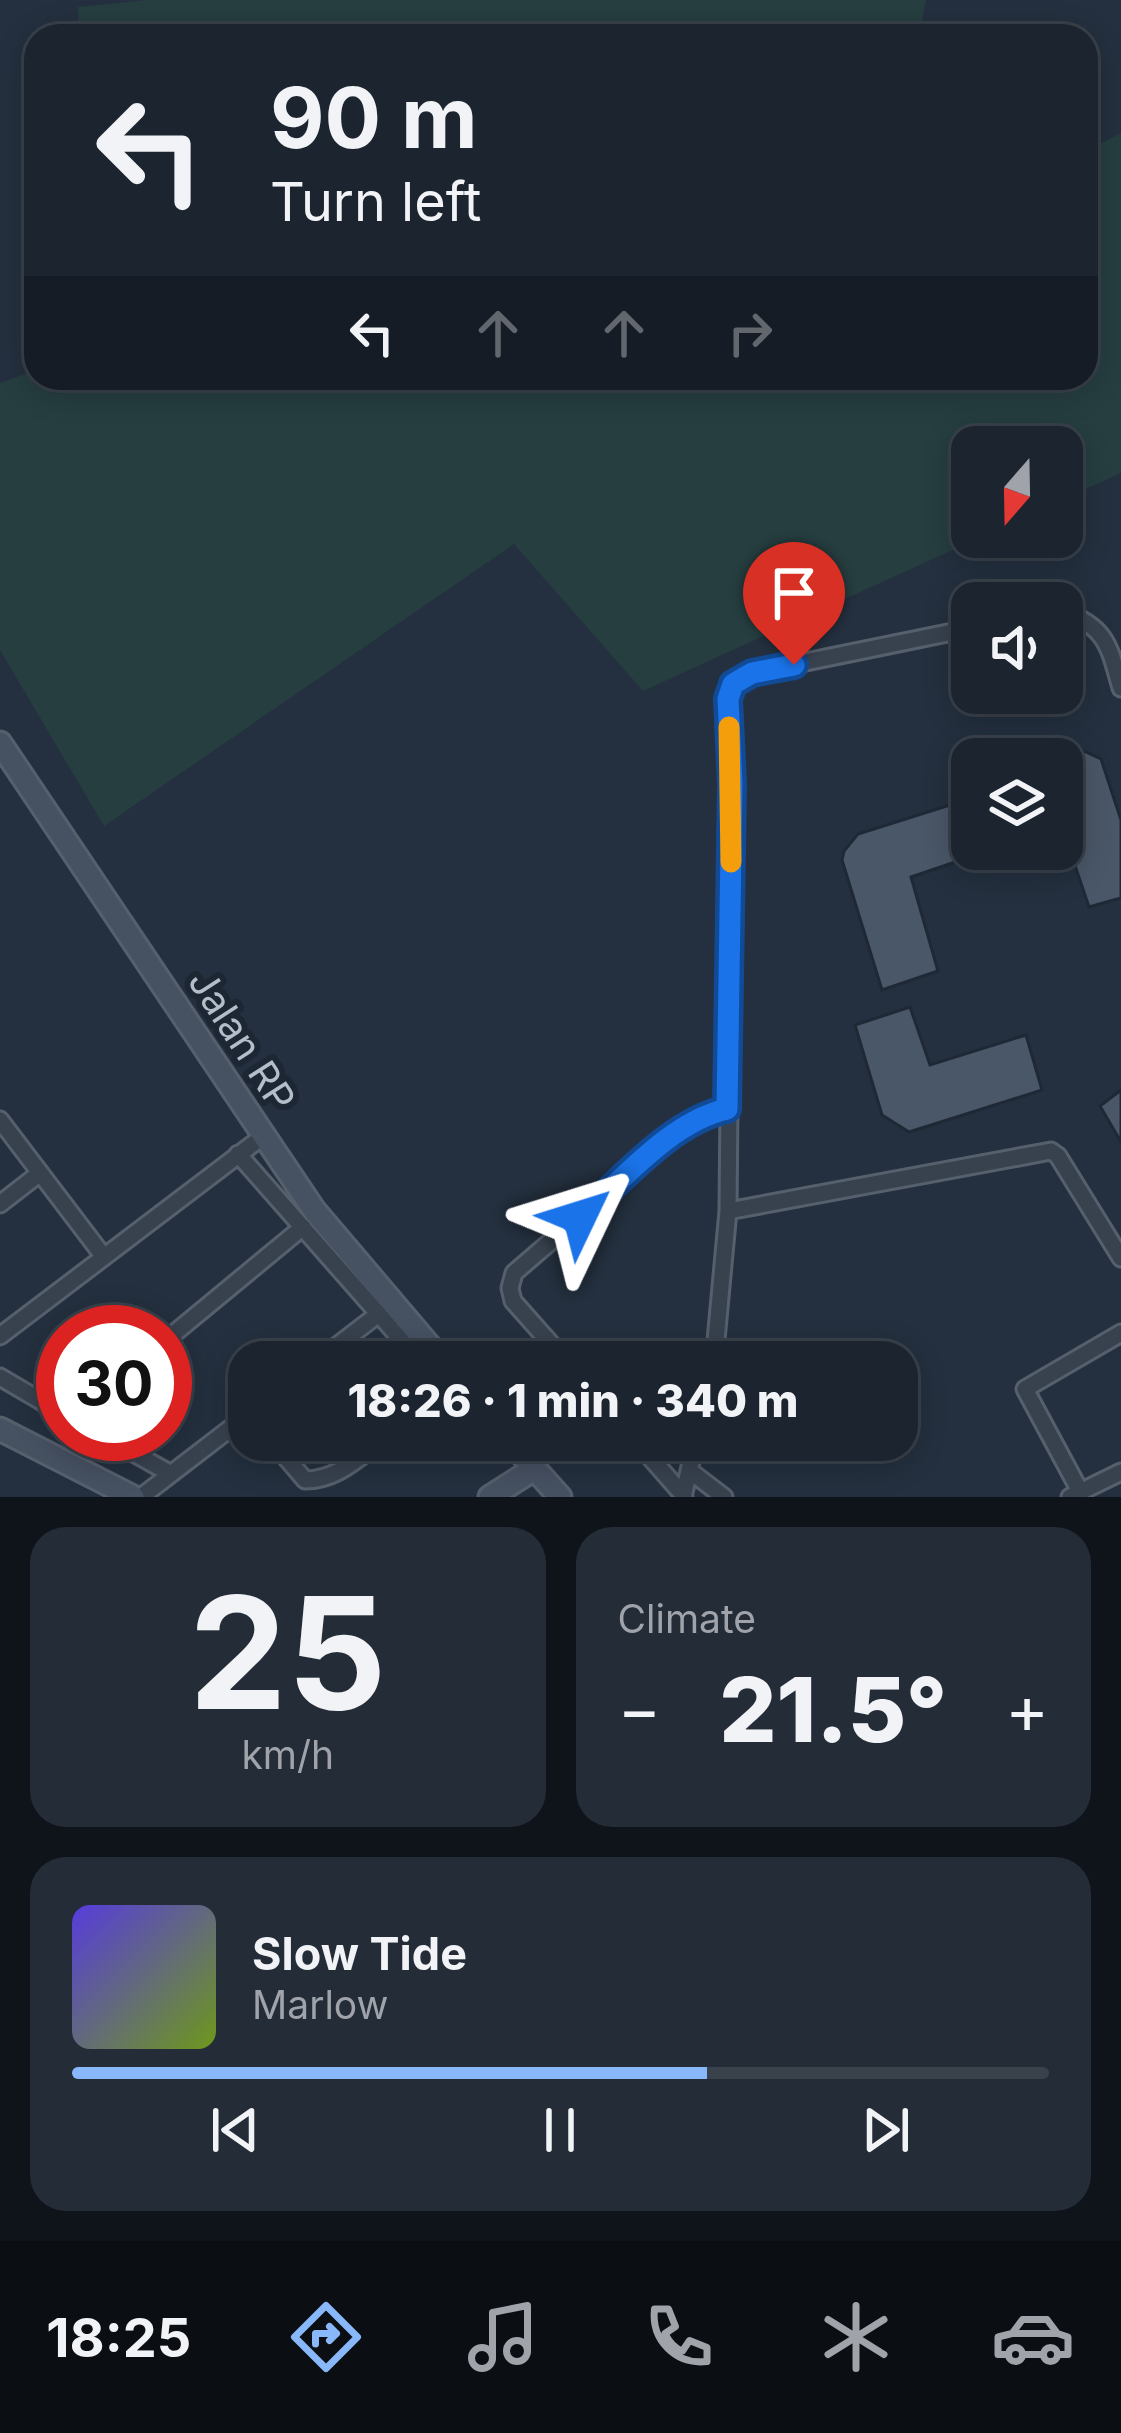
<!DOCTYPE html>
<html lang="en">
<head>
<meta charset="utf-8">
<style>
  :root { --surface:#1b242f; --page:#242c37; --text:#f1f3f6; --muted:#a0a4aa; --line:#39414b; --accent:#89b8fa }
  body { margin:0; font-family:Inter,sans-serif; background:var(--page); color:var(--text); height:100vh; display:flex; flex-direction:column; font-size:45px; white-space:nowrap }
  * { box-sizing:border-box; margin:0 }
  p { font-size:39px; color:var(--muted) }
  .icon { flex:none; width:66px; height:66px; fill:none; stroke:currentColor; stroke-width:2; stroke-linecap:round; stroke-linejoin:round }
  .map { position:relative; height:1497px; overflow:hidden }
  .panel { display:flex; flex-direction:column; gap:30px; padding:30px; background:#0f141a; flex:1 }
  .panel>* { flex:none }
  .top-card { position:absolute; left:24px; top:24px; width:1074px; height:366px; border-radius:36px; box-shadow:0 6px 30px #0003,0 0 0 3px var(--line); background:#1b242f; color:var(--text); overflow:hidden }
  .needle { width:78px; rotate:200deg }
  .controls { position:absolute; left:951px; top:426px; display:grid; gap:24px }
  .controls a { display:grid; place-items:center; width:132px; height:132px; border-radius:24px; background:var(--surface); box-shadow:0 6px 30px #0003,0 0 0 3px var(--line); font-size:60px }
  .speed { position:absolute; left:36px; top:1305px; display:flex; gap:24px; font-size:60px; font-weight:700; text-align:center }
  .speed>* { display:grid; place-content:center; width:156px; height:156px; border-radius:50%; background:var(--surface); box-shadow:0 6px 30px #0003,0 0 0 3px var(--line); line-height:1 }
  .speed .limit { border:18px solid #d22; background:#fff; color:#111 }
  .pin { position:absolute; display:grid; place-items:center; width:102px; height:102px; color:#fff; margin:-123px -51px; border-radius:50% 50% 50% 0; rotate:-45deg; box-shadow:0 0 12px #0007 }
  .pin .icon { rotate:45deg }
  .me { position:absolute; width:132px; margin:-66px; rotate:49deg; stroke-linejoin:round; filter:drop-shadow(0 0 9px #0008) }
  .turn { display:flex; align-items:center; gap:42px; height:252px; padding:0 48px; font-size:54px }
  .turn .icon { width:156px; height:156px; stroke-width:2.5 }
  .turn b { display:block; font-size:84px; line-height:102px }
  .lanes { display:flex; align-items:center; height:114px; padding:0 48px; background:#0003; justify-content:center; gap:60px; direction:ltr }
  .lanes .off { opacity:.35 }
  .big { font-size:90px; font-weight:800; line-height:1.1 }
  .panel .card { flex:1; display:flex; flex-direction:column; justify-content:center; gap:18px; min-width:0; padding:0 42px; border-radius:36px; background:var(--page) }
  .panel .dial { align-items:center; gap:0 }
  .dial b { font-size:156px; line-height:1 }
  .song { display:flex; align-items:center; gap:36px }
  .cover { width:144px; height:144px; border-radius:18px; background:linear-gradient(135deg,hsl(250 70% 55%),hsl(80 70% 35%)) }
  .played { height:12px; border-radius:6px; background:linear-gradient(90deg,var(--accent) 65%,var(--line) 65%) }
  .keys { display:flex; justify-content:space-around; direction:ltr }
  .heat { display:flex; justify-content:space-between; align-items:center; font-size:66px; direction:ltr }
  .panel .tiles { flex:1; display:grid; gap:30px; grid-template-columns:1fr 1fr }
  .card:last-child { grid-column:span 2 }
  .trip { position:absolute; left:228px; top:1341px; width:690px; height:120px; border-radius:36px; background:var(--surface); box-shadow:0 6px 30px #0003,0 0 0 3px var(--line); font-weight:800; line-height:120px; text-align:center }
  .tabs { display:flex; height:192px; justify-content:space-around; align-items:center; background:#0b0e13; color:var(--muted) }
  .tabs .icon { width:84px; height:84px }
  .tabs .active { color:var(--accent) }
  .tabs b { font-size:54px; color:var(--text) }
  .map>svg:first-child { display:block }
  .green { fill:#263e40 }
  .building { fill:#4a5768; stroke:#1f2936; stroke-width:3 }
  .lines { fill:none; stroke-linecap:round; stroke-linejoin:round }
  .street-casing { stroke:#56606d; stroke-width:21 }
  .secondary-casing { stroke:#56606d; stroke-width:27 }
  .street { stroke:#38424f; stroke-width:15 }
  .secondary { stroke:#465162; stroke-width:21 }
  .route-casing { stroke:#114b97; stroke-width:30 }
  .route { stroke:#1a73e8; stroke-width:21 }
  .slow { stroke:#f59e0b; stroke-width:21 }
  .labels { text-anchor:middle; stroke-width:12; stroke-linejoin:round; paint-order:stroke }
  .street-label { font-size:39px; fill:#b4bdca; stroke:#1d2734 }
</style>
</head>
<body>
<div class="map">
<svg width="1121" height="1497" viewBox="0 0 1121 1497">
  <rect width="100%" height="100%" fill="#24303f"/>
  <!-- green -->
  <path class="green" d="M146 0H926L919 36H79L78 7Z
    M1121 133V473L1062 500V447H972V537H981L643 691 514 544 104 826 0 650V383L36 370V378H1086V151Z"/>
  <!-- building -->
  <path class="building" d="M1079 749 1101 759 1121 820V898L1089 907 1062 827V755Z
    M953 804 970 857 911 877 938 971 882 990 842 860 844 851 858 834Z
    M910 1007 930 1065 1026 1035 1042 1090 909 1132 882 1115 855 1025Z
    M1121 1090V1142L1100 1106Z"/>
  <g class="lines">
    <defs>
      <path id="street" d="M1062 611C1107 627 1109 646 1121 688
        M959 788 972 783
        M0 1120 104 1257
        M238 1154 421 1362
        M0 1204 40 1173
        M728 1211 1051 1151 1058 1156 1121 1258
        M0 1336 262 1137
        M165 1341 303 1227
        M316 1362 381 1312
        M567 1362 513 1301 510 1288 514 1273 678 1132 704 1115 727 1110
        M714 1362 728 1211 732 784 728 699 733 684 752 673 972 628
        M0 1377 63 1414
        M100 1434 171 1474
        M271 1440 305 1480C337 1480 358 1458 383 1440
        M635 1440 684 1496
        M690 1471 724 1497
        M1081 1493 1025 1389 1121 1333
        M141 1497 249 1414
        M683 1497 696 1440
        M1070 1497 1121 1472"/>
      <path id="secondary" d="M0 743 314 1210 443 1362
        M0 1429 133 1497
        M509 1440 560 1497
        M490 1497 534 1469"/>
    </defs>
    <!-- street casing -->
    <use href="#street" class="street-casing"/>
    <!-- secondary casing -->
    <use href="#secondary" class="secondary-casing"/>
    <!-- street -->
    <use href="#street" class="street"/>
    <!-- secondary -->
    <use href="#secondary" class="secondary"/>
  </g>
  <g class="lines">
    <defs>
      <path id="route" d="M580 1217C623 1180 670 1122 727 1109L732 784 728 699 733 684 752 673 794 665"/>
    </defs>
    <!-- route casing -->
    <use href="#route" class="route-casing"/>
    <!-- route -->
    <use href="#route" class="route"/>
    <!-- slow -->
    <path class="slow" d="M729 727 731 862"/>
  </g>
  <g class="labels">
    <!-- street labels -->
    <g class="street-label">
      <text transform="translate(242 1040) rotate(57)" y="14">Jalan RP</text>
    </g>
  </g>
</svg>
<div class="controls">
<a><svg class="needle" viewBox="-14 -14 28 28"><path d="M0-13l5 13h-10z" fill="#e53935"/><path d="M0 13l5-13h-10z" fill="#a0a4aa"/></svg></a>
<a><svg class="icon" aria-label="sound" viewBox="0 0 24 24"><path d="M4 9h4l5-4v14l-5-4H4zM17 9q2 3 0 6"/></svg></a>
<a><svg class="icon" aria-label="layers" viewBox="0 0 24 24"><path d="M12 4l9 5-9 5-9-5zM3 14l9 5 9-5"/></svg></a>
</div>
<div class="speed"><div class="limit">30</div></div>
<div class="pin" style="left:794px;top:665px;background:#d93025"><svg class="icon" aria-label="arrive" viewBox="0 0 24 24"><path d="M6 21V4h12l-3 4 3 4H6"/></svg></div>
<svg class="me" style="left:580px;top:1217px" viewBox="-20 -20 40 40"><path d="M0-17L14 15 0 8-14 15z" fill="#1a73e8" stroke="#fff" stroke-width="4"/></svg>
<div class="trip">18:26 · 1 min · 340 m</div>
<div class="top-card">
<div class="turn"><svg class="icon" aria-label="left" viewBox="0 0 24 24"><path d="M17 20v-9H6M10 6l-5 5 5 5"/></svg><div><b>90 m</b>Turn left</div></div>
<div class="lanes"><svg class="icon" aria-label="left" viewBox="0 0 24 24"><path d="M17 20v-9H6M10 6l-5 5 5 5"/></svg><svg class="icon off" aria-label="ahead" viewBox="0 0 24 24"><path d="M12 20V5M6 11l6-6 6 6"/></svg><svg class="icon off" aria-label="ahead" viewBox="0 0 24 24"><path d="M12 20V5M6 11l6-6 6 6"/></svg><svg class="icon off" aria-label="right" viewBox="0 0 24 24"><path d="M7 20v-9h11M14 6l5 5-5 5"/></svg></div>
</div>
</div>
<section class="panel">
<div class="tiles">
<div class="card dial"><b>25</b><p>km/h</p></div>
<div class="card"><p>Climate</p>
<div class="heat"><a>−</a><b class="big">21.5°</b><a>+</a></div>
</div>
<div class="card">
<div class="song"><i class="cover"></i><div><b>Slow Tide</b><p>Marlow</p></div></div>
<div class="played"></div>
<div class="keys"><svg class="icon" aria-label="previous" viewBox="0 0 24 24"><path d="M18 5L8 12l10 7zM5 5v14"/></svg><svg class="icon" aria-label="pause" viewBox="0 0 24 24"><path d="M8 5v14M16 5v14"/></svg><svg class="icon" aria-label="next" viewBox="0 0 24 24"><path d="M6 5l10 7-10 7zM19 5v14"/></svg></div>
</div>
</div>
</section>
<nav class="tabs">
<b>18:25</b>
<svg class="icon active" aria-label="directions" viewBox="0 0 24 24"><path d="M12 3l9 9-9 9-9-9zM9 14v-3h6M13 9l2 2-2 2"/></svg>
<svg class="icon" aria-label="music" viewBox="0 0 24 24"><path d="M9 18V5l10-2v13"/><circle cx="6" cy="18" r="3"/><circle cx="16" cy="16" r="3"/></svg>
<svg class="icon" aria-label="phone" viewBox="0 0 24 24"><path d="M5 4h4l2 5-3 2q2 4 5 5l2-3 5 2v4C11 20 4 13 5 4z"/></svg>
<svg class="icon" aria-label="climate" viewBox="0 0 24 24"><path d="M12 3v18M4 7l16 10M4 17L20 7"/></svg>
<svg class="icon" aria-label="car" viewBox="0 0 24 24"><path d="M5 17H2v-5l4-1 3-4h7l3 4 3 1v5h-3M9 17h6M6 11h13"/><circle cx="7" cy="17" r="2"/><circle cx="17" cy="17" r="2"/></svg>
</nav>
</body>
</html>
